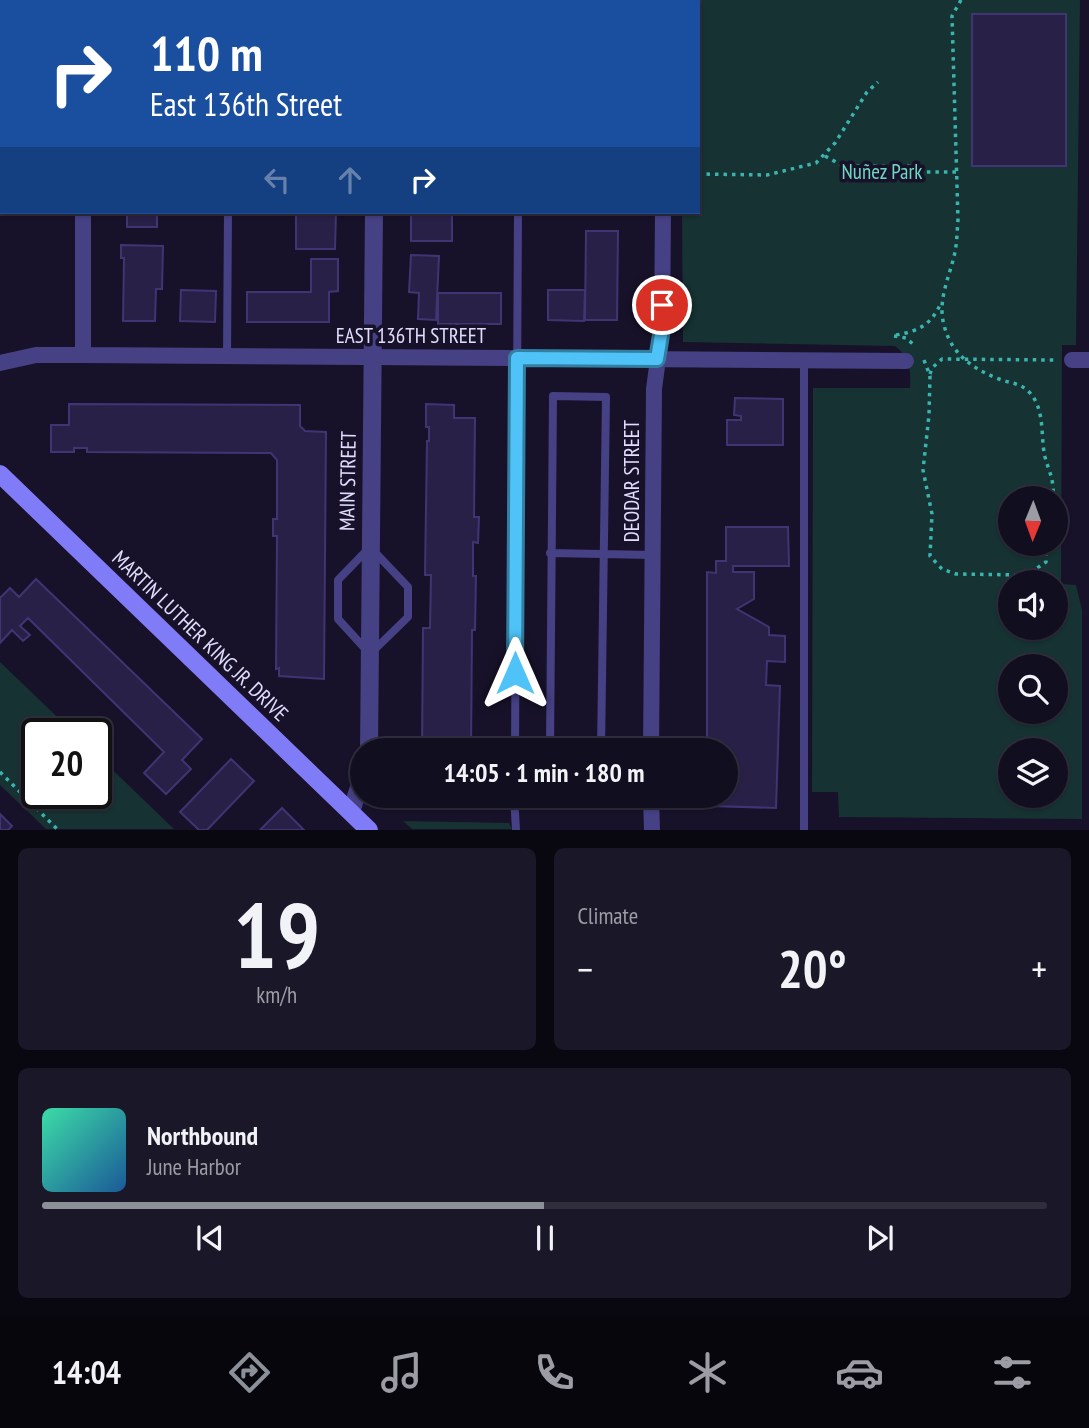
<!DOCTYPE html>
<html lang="en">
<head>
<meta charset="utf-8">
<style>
  :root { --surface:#110e1f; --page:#1a1728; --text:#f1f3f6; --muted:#9c9ca4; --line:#302e3d; --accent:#8c9099 }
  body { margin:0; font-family:"PT Sans Narrow",sans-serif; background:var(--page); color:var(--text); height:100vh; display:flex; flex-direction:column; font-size:26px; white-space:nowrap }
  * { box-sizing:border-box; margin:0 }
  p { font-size:23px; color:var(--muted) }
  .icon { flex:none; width:38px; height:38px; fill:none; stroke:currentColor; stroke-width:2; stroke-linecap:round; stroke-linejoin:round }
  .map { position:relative; height:830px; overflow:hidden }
  .side { display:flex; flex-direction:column; gap:18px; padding:18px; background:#090811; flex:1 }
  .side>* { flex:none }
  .banner { position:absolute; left:0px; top:0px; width:700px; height:214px; box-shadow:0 2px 5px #0004,0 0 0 2px var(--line); background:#1a4fa0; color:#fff; overflow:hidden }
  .needle { width:46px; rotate:181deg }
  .tools { position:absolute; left:998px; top:486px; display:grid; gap:14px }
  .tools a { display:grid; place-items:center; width:70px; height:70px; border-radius:50%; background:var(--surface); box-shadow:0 2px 5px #0004,0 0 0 2px var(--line); font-size:35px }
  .speed { position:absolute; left:21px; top:718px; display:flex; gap:14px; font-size:35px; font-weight:700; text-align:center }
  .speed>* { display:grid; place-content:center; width:91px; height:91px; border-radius:50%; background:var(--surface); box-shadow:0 2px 5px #0004,0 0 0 2px var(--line); line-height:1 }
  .speed .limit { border:4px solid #111; border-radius:10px; background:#fff; color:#111 }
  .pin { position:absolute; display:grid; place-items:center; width:60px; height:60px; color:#fff; margin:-30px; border:4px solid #fff; border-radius:50%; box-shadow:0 2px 7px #0007 }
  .me { position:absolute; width:77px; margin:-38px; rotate:0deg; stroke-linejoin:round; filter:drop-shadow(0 0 5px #0008) }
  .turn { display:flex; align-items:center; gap:24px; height:147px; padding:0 35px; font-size:32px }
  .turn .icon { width:91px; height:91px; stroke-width:2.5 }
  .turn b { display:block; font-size:49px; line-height:60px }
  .lanes { display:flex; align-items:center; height:66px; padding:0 35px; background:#0003; justify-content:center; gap:35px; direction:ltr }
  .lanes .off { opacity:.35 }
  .big { font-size:52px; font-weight:700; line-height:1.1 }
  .side .card { flex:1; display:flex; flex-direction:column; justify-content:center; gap:10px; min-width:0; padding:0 24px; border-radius:10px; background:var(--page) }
  .side .dial { align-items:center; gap:0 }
  .dial b { font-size:91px; line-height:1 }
  .song { display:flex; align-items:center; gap:21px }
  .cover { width:84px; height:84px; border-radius:10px; background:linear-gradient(135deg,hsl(160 70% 55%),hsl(210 70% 35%)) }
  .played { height:7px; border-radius:4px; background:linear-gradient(90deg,var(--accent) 50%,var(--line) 50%) }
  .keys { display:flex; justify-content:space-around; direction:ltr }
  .heat { display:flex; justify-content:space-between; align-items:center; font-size:38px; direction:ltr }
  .side .tiles { flex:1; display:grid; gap:18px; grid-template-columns:1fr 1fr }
  .card:last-child { grid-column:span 2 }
  .trip { position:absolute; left:350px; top:738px; width:388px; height:70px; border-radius:35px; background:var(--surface); box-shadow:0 2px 5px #0004,0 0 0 2px var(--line); font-weight:700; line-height:70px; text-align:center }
  .menu { display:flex; height:112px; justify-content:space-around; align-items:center; background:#07060c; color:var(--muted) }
  .menu .icon { width:49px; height:49px }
  .menu .active { color:var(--accent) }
  .menu b { font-size:32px; color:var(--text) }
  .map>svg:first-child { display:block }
  .green { fill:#163232; fill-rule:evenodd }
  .building { fill:#292048; stroke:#413473; stroke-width:2 }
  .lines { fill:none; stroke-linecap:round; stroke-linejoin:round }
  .path { stroke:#3ab4ae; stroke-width:3.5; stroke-dasharray:3.5 5; stroke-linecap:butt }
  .service { stroke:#454184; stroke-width:8 }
  .minor { stroke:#454184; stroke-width:16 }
  .tertiary { stroke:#454184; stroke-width:18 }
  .secondary { stroke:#807bf6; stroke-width:18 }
  .route-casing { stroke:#337fa1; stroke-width:18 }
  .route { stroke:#4fc3f7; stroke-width:12 }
  .labels { text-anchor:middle; stroke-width:7; stroke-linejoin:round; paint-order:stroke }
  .park-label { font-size:21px; fill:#6cd9c0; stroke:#171229 }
  .street-label { font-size:21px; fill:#e1ddfd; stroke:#171229 }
</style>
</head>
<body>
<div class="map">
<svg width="1089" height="830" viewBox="0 0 1089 830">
  <rect width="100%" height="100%" fill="#171229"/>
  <!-- green -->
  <path class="green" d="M682 0H1080L1076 345H1062L1061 584 1076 585 1082 610V819L839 817 838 792H812L813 388H910C911 370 910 358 895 346L683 342 682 212H698V2ZM1010 499H1055V544H1010ZM1010 583H1055V628H1010ZM1010 667H1055V712H1010ZM1010 751H1055V796H1010Z
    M0 662 74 733H37V793H96V754L174 829H46L0 785Z
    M403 821 509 823 512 829H412Z"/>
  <!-- building -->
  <path class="building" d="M972 14H1066V166H972Z
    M127 212H157V227H127Z
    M296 212H336L335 249H296Z
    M411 212H452V241H411Z
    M586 231H618L617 320H585Z
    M121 245 163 246 162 289H156L155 321H123L124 258H121Z
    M411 255 439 256 436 320 418 319 419 293 409 292Z
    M311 259H338V291L329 292V322H247V292H311Z
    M181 290 216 291 215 322 180 321Z
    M548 290H585L584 321 548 320Z
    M438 293H501V324H438Z
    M735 398 783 399V445H727V420H741V416L734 415Z
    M69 404 300 405V426L305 431 326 432 324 679 279 676V668L276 669 277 536H273V519H277V460L271 453 87 452V448H74V452H51V425H69Z
    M426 404 454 405V418H475L474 517H479L478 543 473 542V576H476L475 630H472L471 751H422L423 628H430L431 575H425L427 441H429V427H426Z
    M726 527H788L789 566H733V572H754V599L737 609 769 627V635L785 636V662L767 661 766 685 780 686 776 808 680 805V796H726V751H687L707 739V572L716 573V561H726Z
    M36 579 202 739 182 760 191 769 166 794 144 773 164 752 28 618 20 626 30 635 23 641 12 630 0 643V598L10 588 19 597Z
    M231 759 254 781 207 830H199L180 812Z
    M421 796H449V800H421Z
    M282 808 304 830H260Z
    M0 814 12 826 8 830H0Z"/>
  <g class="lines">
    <!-- path -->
    <path class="path" d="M961 0 952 16 958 220C957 231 957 242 955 252 950 276 937 300 944 325 951 354 973 369 999 379 1009 383 1020 383 1028 391 1046 408 1040 436 1045 457 1050 475 1054 478 1053 499
      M825 156 843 166H921V172H956
      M698 174 767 175 816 163 835 143 867 92 878 82
      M896 335C919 331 931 325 941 303
      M894 336 906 338 914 345
      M924 360 930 376 929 415 923 470 932 514 930 556 942 569 956 574 1027 575 1046 562V544
      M930 374 932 368 942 359 1054 360
      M0 772 58 830"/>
    <!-- service -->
    <path class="service" d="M230 2V0
      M520 2V0
      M0 192H2
      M227 356 228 212
      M370 547 408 587V617L370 654 338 619V580Z
      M550 553 653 555
      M602 745 651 747
      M515 751 518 212
      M550 751 553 396 606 397 601 751
      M514 796 516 830
      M550 796V801L601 802V796
      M804 830V360"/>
    <!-- minor -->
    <path class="minor" d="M84 2V0
      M664 2V0
      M83 355V212
      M1072 360H1089
      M0 363 36 355H83L906 361
      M651 751 654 389 662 329 663 212
      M651 796 652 830"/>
    <!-- tertiary -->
    <path class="tertiary" d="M375 2V0
      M369 751 374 212
      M351 812 362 778"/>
    <!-- secondary -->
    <path class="secondary" d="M0 474 369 830"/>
  </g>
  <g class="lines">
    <defs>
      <path id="route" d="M515 673 517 358 657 359 662 329V305"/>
    </defs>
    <!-- route casing -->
    <use href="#route" class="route-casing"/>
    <!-- route -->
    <use href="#route" class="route"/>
  </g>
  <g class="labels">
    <!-- park labels -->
    <g class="park-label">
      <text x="882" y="179">Nuñez Park</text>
    </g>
    <!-- street labels -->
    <g class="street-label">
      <text x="411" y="343">EAST 136TH STREET</text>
      <text transform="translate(348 481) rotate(-89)" y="7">MAIN STREET</text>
      <text transform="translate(632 481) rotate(-90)" y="7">DEODAR STREET</text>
      <text transform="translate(200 636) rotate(44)" y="7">MARTIN LUTHER KING JR. DRIVE</text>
    </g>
  </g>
</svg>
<div class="tools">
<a><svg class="needle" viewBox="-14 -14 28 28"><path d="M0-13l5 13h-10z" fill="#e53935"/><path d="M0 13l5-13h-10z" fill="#9c9ca4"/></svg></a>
<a><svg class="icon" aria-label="sound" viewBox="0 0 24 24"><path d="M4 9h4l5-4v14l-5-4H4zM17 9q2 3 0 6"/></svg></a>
<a><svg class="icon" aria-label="search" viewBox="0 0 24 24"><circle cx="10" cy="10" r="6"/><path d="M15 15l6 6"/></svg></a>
<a><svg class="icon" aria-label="layers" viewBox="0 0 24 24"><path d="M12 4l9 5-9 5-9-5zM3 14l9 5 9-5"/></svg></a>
</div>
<div class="speed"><div class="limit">20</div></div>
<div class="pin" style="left:662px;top:305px;background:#d93025"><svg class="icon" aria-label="arrive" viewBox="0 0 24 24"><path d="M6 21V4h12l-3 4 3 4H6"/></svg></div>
<svg class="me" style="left:515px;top:673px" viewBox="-20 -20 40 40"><path d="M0-17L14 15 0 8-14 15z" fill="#4fc3f7" stroke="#fff" stroke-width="4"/></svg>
<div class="trip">14:05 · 1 min · 180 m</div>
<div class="banner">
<div class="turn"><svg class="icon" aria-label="right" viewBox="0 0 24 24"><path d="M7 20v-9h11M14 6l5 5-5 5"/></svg><div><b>110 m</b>East 136th Street</div></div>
<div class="lanes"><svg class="icon off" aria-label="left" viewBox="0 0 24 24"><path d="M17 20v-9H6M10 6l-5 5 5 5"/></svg><svg class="icon off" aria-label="ahead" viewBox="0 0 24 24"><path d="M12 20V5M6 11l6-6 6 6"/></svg><svg class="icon" aria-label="right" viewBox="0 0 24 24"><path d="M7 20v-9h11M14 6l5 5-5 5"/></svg></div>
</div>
</div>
<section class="side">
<div class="tiles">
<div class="card dial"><b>19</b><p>km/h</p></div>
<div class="card"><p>Climate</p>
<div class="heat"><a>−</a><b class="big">20°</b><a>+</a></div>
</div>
<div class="card">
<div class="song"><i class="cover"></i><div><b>Northbound</b><p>June Harbor</p></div></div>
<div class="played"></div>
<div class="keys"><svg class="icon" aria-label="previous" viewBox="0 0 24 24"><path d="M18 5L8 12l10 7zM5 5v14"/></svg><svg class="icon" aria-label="pause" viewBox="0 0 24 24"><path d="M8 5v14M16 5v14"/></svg><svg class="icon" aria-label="next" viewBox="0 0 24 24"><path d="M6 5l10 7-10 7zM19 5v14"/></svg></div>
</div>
</div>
</section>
<nav class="menu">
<b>14:04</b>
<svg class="icon active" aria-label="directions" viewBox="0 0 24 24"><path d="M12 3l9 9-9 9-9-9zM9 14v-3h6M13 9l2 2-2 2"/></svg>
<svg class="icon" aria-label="music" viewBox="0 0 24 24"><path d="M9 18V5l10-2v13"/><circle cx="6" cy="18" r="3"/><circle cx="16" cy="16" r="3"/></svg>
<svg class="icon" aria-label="phone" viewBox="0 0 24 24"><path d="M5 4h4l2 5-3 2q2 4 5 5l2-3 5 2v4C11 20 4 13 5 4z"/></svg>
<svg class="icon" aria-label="climate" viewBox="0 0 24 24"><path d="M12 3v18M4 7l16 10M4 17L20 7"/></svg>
<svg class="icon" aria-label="car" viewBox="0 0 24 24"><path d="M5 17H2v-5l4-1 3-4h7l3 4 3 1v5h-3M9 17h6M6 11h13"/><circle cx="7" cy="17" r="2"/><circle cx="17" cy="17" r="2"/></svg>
<svg class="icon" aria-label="filters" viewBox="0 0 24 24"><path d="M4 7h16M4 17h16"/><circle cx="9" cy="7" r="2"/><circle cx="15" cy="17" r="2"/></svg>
</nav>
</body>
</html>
